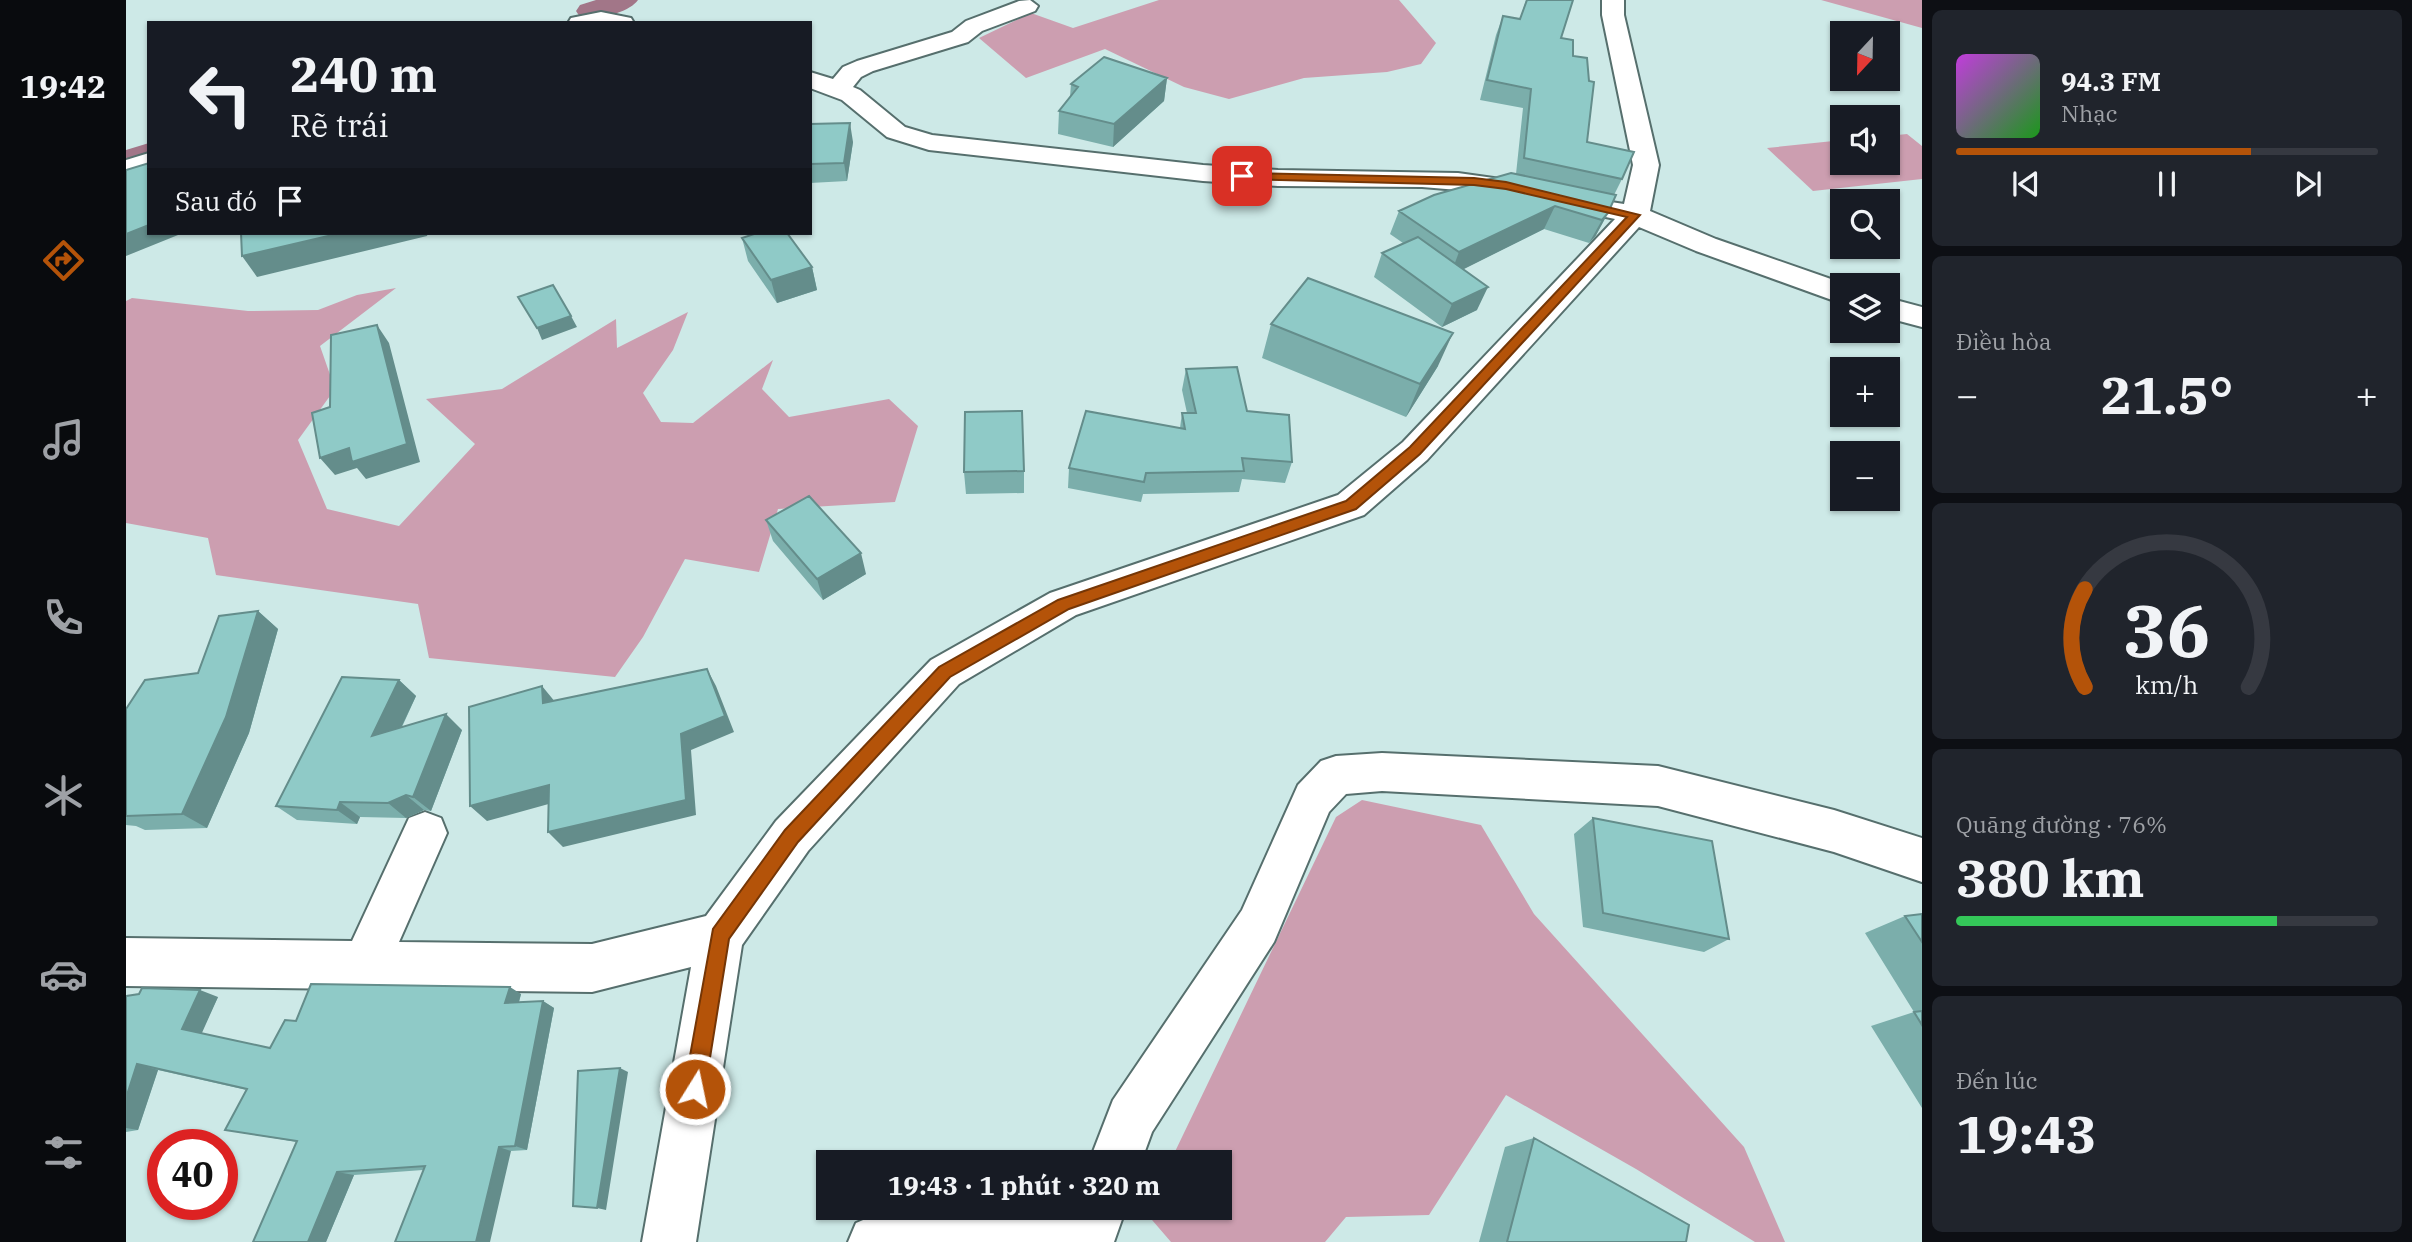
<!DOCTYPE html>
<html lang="vi">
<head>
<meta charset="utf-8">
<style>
  :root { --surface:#171b24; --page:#20242c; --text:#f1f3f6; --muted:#9ea1a6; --line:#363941; --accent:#b45309 }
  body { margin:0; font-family:"IBM Plex Serif",serif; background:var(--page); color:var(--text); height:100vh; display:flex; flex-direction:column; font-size:26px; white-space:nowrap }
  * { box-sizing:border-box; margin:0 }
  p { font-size:23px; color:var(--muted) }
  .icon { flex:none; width:38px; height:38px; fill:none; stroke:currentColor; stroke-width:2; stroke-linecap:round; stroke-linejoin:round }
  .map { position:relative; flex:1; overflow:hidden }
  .drawer { display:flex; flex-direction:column; gap:10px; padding:10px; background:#0d0f14; width:490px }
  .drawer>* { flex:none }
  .guide { position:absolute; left:21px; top:21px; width:665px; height:214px; border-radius:0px; box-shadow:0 2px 5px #0004; background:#171b24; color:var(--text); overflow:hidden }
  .needle { width:46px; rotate:202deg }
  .tools { position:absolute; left:1704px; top:21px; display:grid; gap:14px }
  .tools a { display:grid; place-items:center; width:70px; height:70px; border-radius:0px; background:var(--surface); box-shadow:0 2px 5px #0004; font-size:35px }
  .speed { position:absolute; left:21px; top:1129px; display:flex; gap:14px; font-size:35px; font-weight:700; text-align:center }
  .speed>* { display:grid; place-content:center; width:91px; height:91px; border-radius:50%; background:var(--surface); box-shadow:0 2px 5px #0004; line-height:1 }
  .speed .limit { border:10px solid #d22; background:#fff; color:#111 }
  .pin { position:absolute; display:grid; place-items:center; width:60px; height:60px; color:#fff; margin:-30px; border-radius:14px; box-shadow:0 4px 10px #0006 }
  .me { position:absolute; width:77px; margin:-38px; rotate:10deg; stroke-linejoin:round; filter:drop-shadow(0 0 5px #0008) }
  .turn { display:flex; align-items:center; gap:24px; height:147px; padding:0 28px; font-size:32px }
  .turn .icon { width:91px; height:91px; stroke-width:2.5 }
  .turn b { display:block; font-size:49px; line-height:60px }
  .then { display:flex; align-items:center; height:66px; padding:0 28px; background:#0003; gap:14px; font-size:26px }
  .big { font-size:52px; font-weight:700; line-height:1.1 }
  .drawer .card { flex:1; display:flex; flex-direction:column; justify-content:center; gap:10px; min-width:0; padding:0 24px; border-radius:10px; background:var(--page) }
  .drawer .dial { align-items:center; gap:0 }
  .dial svg { height:182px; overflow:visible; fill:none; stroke:var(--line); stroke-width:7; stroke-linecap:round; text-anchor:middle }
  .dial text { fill:var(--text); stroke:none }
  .song { display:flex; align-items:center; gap:21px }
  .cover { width:84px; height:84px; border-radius:10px; background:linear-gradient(135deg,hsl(290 70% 55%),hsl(120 70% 35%)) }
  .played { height:7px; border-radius:4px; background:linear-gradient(90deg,var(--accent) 70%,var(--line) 70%) }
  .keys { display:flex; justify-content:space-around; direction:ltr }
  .heat { display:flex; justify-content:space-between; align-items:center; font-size:38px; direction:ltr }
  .charge { height:10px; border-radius:5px; background:linear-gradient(90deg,#34c759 76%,var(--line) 0) }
  .trip { position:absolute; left:690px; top:1150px; width:416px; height:70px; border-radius:0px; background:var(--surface); box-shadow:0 2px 5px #0004; font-weight:700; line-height:70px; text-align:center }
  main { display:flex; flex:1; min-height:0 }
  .dock { display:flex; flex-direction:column; width:126px; justify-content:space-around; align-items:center; background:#090b0e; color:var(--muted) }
  .dock .icon { width:49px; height:49px }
  .dock .on { color:var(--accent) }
  .dock b { font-size:32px; color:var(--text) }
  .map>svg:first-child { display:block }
  .forest { fill:#cc9eb0 }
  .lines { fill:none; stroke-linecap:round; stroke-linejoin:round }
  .canal { fill:#a27688; fill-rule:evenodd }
  .minor-casing { stroke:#566f6d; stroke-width:4 }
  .minor { fill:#fff; fill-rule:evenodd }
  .wall { fill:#7baeab }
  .shaded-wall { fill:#648d8b }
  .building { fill:#8fcac7; stroke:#648d8b; stroke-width:2 }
  .route { fill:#b45309; stroke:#753606; stroke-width:2 }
</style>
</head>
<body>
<main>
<nav class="dock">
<b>19:42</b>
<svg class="icon on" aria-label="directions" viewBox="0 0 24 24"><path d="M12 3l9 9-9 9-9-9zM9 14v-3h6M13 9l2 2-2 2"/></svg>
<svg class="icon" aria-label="music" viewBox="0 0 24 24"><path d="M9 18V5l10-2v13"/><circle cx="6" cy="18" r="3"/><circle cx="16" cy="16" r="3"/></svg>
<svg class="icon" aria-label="phone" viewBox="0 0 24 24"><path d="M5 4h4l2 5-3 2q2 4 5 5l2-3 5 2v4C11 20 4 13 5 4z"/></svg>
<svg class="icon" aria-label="climate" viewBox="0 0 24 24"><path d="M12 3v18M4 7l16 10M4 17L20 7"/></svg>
<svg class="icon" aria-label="car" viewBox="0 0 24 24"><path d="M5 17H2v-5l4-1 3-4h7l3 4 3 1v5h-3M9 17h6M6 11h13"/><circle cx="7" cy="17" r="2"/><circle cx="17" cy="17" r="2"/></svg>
<svg class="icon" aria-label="filters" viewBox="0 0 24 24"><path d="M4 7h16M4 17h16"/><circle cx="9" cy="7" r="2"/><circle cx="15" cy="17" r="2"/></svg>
</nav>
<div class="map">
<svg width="1796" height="1242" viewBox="0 0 1796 1242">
  <rect width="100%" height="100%" fill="#cde9e7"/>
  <!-- forest -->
  <path class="forest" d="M1033 0H1273L1310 43 1295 64 1261 72 1178 78 1103 99 1058 87 979 49 900 78 853 38 905 13 947 28Z
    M1695 0H1796V28Z
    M1781 134 1796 146V179L1687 191 1641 148 1717 140V163H1762V136Z
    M270 288 194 346 209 389 172 440 201 509 273 526 349 444 300 399 376 389 490 319 491 348 562 312 547 350 517 393 535 422 567 423 647 360 636 389 663 417 763 399 792 426 769 502 652 509 633 572 559 559 517 637 489 677 303 658 292 604 90 575 82 538 0 523V301L6 298 122 311 192 310 231 295Z
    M1236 800 1355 825 1408 914 1618 1147 1659 1242H1629L1510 1169 1380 1095 1303 1215 1220 1217 1199 1242H1045L1020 1213 1022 1208H1094V1162H1044L1210 817Z"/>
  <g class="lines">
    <!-- canal -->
    <path class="canal" d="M470 0H512C503 13 469 21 454 17L450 11 454 5Z
      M23 143V163L0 170V150Z"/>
    <defs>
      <path id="minor" d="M904 0 912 6 909 11 856 31 842 42 747 71 735 77 727 87 734 90 779 127 806 135 1077 165 1152 170 1332 173 1403 183 1413 185 1417 191 1413 197 1403 199 1368 193 1296 187 1152 186 1077 181 803 150 761 137 716 100 684 88V72L707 79 717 67 731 61 826 32 840 21 893 1Z
        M1476 0H1498V15L1533 165 1524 211 1590 239 1722 285H1717V304L1570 251 1513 227 1301 460 1238 515 950 615 833 684 682 851 616 945 570 1242H516L565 967 466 992 0 986V938L226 941 283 818 299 812 315 818 321 833 273 942 466 944 580 916 650 821 805 660 924 593 1212 495 1277 442 1489 219 1475 216 1471 210 1475 204 1485 202 1498 204 1507 165 1476 15Z
        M475 12 505 18 508 23H442L445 18Z
        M23 153V170L0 177V160Z
        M1762 298 1796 307V327L1762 318Z
        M1256 753 1532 766 1708 810 1796 838V882L1708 852 1532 806 1256 791 1220 794 1203 812 1148 942 1026 1132 1015 1162H963L987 1100 1116 910 1172 785 1195 761 1210 756Z
        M830 1208H1000L988 1242H722L730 1223 749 1215Z"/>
    </defs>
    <!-- minor casing -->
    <use href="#minor" class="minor-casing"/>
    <!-- minor -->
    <use href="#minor" class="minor"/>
  </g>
  <!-- wall -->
  <path class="wall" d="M1400 0H1447L1435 38 1447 56 1461 142 1496 179 1488 195 1482 213 1469 237 1463 243 1418 229 1337 269 1351 310 1316 327 1248 277 1256 253 1277 243 1264 234 1273 211 1390 174 1397 108 1354 100 1370 35 1377 16 1394 19Z
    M1041 78 1038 101 987 147 932 134 933 111 944 97 945 84Z
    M684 124 727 142 721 181 684 183Z
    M616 238 686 267 691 290 651 303 622 261Z
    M1145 324 1312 366 1280 417 1136 358Z
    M1060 369 1121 411 1166 462 1159 483 1116 479 1113 492 1017 494 1015 502 942 488 943 468 1054 428 1056 413H1061L1056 390Z
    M898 471V493L840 494 838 472Z
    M640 520 740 574 697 600 647 541Z
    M132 611 152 629 123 733 81 828 19 830 10 826 0 825V709L72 673Z
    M273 680 290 696 276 727 336 730 305 811 298 810 280 818 234 817 231 824 171 820 150 806Z
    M1467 818 1603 939 1578 952 1457 927 1448 834Z
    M1796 914V1108L1745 1026 1788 1012 1739 933 1779 916Z
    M395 994 393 1002 417 1001 428 1008 401 1150 385 1151 297 1170 228 1175 200 1242 171 1142 99 1130 121 1090 32 1070 12 1130 0 1132V996L92 997 75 1033 144 1048 170 1021Z
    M1408 1138 1560 1242H1353L1379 1147Z"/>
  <!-- shaded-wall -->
  <path class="shaded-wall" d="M1041 78 1038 101 987 147 988 124Z
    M724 123 727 142 721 181 718 163Z
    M1429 206 1418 229 1324 276 1333 252Z
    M1482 213 1469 237 1463 243 1476 220Z
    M23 225V233H57L0 256V234Z
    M215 233H302L301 236 131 277 116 256Z
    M686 267 691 290 651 303 645 280Z
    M1362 287 1351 310 1316 327 1326 304Z
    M445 316 451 327 416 340 411 328Z
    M251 325 263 343 294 462 240 479 231 468 209 475 194 458Z
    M1327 333 1312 366 1280 417 1294 384Z
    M735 553 740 574 697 600 691 579Z
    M132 611 152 629 123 733 81 828 56 814Z
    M581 669 590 686 608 732 565 750 570 815 437 847 422 832 555 734Z
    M273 680 290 696 264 751 246 736Z
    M416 686 430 703H417Z
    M320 714 336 730 305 811 287 797Z
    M423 785 437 800 361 821 344 806Z
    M280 795 298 810 280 818 262 803Z
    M214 802 234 817 231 824 211 810Z
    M384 987 395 994 391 1009 379 1003Z
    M74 990 92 997 75 1035 56 1029Z
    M417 1001 428 1008 401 1150 389 1146Z
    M11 1064 32 1070 12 1130 0 1128V1098Z
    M494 1068 502 1072 480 1210 471 1208Z
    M373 1147 385 1151 364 1242H350Z
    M211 1172 228 1175 200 1242H182Z"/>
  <!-- building -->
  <path class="building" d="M1401 0H1447L1435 38 1447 40V56L1461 58 1463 81 1468 82 1461 142 1508 152 1496 179 1398 158 1405 89 1361 80 1377 16 1394 19Z
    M978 57 1041 78 988 124 933 111 952 87 945 84Z
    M724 123 718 163 684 164V124Z
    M23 163V225L0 234V170Z
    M1385 173 1490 195 1482 213 1476 220 1429 206 1333 252 1273 211 1308 195Z
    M115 233H215L116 256Z
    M631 233H661L686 267 645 280 616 238Z
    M1292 237 1362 287 1326 304 1256 253Z
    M1182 278 1327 333 1294 384 1145 324Z
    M427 285 445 316 411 328 392 297Z
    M251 325 281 444 226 462 223 448 194 458 186 413 204 407 205 335Z
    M1111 367 1121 411 1163 415 1166 462 1116 458 1118 471 1020 473 1018 482 943 468 960 411 1059 429 1056 413H1070L1060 369Z
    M896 411 898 471 838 472 839 412Z
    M683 496 735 553 691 579 640 520Z
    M132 611 100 717 56 814 0 816V709L19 680 72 673 93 616Z
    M581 669 599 716 555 734 560 800 422 832 423 785 344 806 343 707 416 686 417 703Z
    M216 677 273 680 246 736 320 714 287 797 280 795 262 803 214 802 211 810 150 806Z
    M1467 818 1586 841 1603 939 1477 913Z
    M1796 914V942L1779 916Z
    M185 984 384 987 379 1003 417 1001 389 1146 373 1147 350 1242H269L299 1166 211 1172 182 1242H127L171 1141 99 1130 121 1089 11 1064 0 1098V996L13 994 16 988 74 990 56 1029 144 1048 159 1020 170 1021Z
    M1796 1011V1025L1788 1012Z
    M494 1068 471 1208 447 1206 452 1071Z
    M1408 1138 1563 1225 1560 1242H1381Z"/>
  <!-- route -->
  <path class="route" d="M1116 173 1348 178 1380 182 1514 215 1294 454 1230 509 943 609 824 677 672 842 603 939 579 1089 576 1096 569 1099 561 1096 558 1089 587 929 659 830 813 667 932 600 1220 501 1284 447 1501 217 1380 189 1348 185 1112 179 1110 176Z"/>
</svg>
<div class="tools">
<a><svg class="needle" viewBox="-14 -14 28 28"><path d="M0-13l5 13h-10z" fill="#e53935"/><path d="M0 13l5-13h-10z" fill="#9ea1a6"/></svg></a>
<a><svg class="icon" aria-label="sound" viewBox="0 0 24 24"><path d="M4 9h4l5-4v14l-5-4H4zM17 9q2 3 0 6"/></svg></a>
<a><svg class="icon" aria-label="search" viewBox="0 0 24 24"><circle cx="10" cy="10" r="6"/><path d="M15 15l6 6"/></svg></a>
<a><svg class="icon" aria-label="layers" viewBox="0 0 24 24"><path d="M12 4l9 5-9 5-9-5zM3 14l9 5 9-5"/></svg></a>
<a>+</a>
<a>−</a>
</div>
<div class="speed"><div class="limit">40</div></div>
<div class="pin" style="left:1116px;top:176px;background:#d93025"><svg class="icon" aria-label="arrive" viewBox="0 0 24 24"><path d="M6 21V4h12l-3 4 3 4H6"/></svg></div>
<svg class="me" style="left:569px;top:1089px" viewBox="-20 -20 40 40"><circle r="17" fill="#b45309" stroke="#fff" stroke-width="3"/><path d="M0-11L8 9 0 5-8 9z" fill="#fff"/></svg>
<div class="trip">19:43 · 1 phút · 320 m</div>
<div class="guide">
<div class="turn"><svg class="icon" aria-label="left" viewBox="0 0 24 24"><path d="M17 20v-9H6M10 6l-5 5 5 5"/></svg><div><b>240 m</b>Rẽ trái</div></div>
<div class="then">Sau đó<svg class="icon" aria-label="arrive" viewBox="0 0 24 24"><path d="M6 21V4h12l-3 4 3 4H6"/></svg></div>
</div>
</div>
<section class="drawer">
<div class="card">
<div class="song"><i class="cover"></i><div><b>94.3 FM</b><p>Nhạc</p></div></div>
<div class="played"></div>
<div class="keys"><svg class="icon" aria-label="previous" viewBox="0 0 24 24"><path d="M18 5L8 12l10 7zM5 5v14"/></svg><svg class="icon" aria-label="pause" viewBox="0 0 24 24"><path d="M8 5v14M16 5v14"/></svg><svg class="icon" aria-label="next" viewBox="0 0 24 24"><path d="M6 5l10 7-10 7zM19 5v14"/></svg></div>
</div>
<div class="card"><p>Điều hòa</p>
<div class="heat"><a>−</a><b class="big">21.5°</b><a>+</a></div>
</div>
<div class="card dial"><svg viewBox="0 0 100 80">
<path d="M14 69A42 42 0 1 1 86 69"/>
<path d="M14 69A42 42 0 0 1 14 26" stroke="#b45309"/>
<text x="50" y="56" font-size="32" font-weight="700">36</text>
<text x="50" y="72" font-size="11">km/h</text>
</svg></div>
<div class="card"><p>Quãng đường · 76%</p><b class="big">380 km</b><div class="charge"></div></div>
<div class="card"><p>Đến lúc</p><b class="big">19:43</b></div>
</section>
</main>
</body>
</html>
